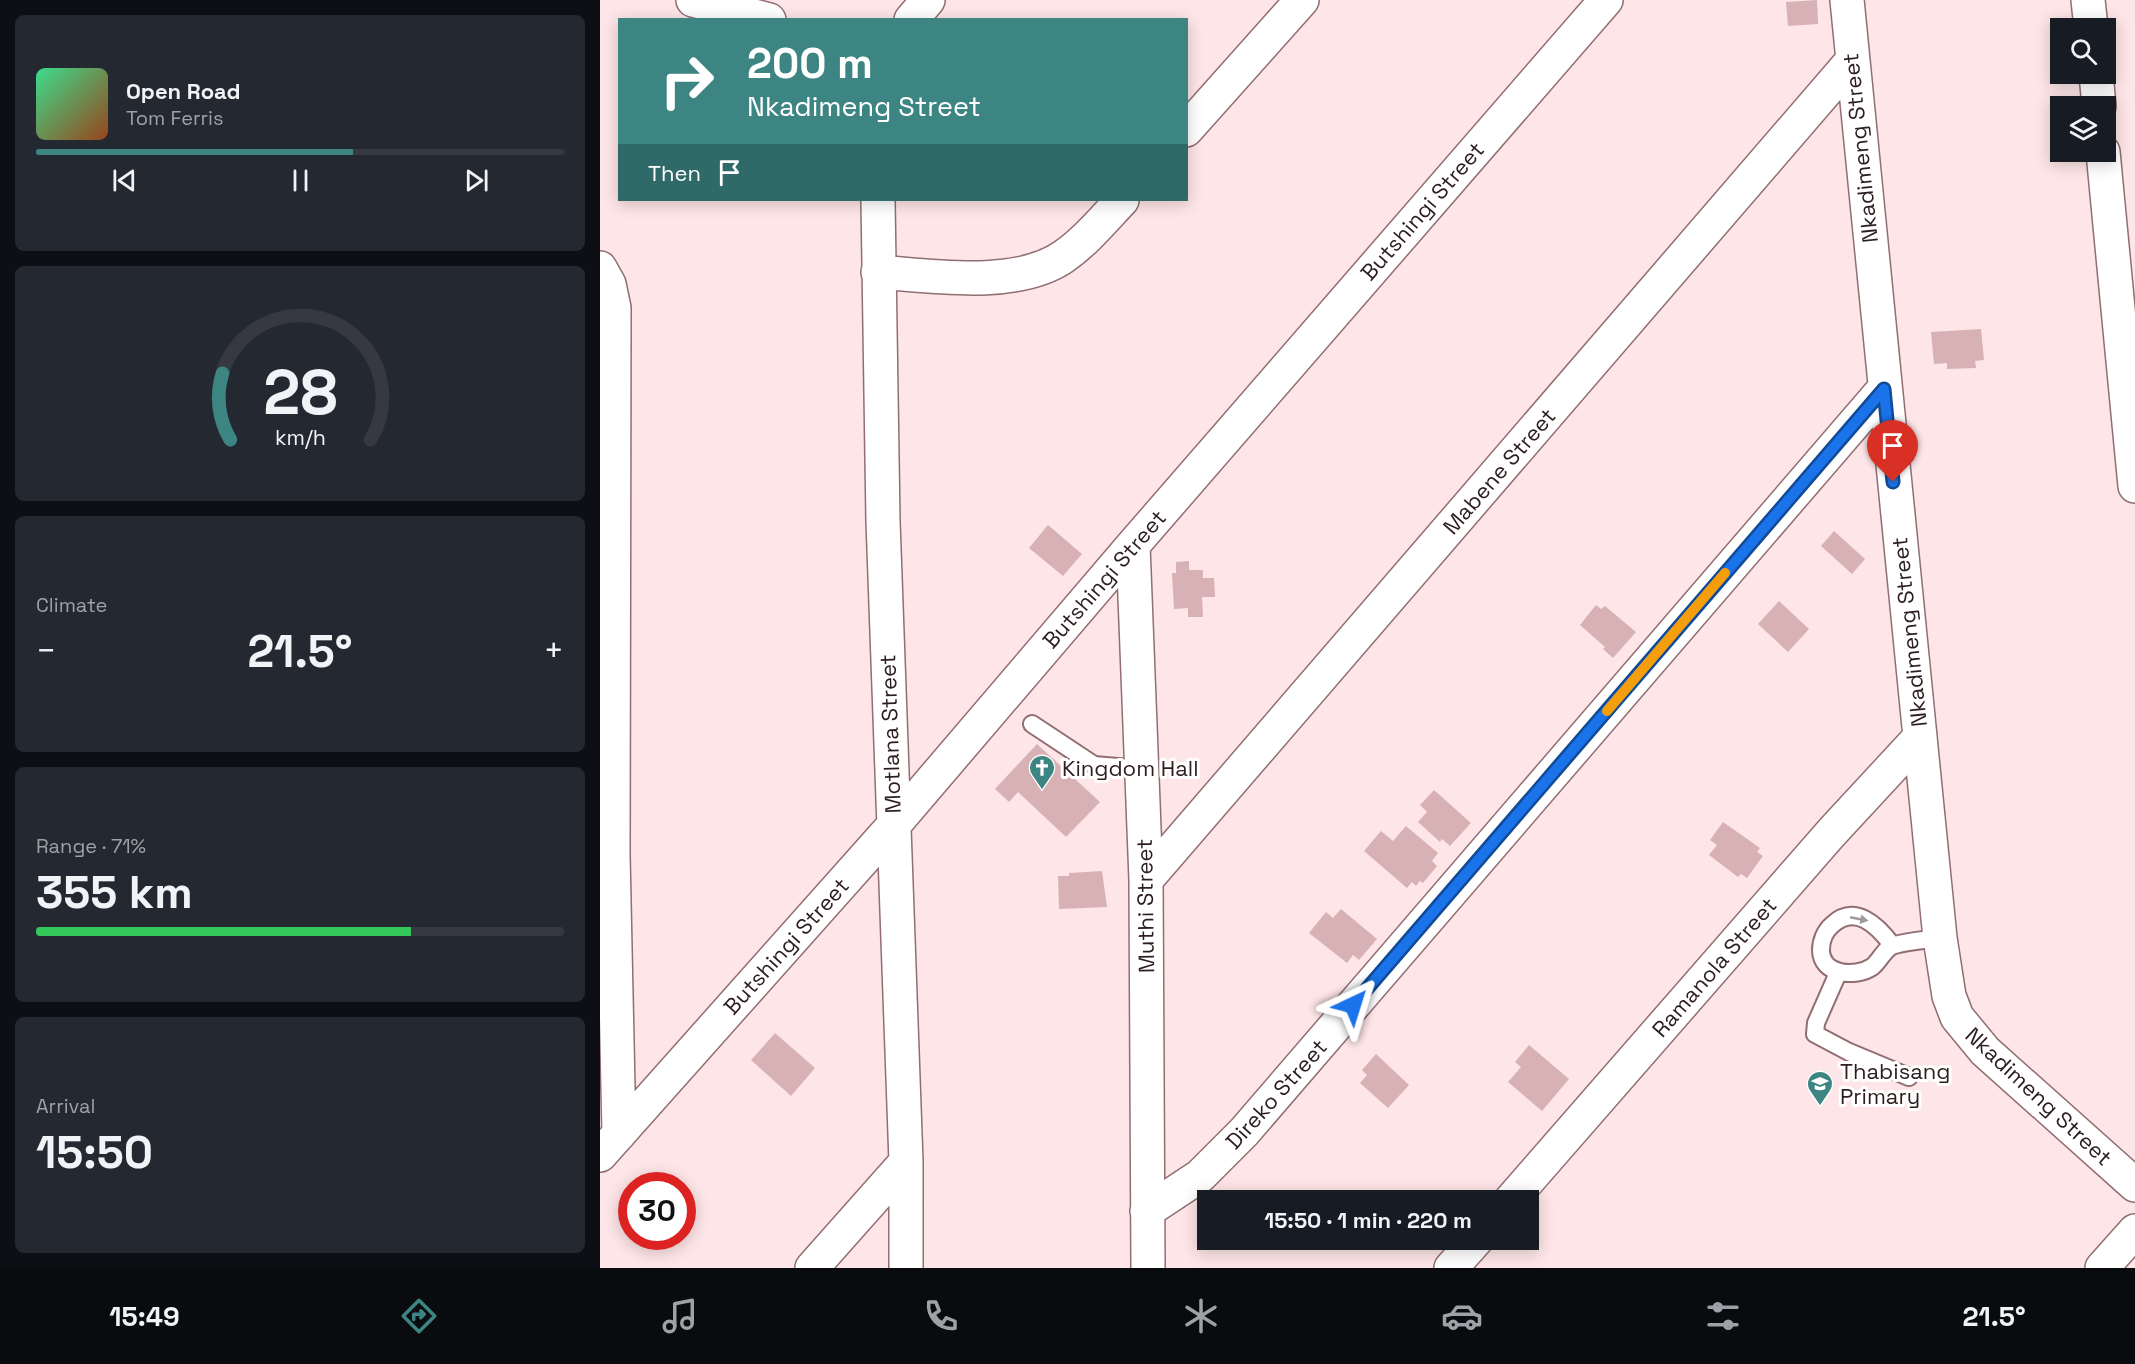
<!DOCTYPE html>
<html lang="en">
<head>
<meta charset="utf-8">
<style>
  :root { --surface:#171b24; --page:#242831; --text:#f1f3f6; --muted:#9ea1a6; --line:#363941; --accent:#3d8583 }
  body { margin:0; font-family:"Space Grotesk",sans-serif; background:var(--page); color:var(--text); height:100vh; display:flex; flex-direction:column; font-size:22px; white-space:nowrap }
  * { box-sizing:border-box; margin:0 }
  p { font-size:20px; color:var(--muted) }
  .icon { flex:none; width:33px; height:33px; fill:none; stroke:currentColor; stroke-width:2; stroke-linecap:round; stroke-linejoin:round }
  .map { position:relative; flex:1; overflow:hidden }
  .drawer { display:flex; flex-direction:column; gap:15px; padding:15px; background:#0d0f14; width:600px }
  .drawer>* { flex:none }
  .hud { position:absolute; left:18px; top:18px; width:570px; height:183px; border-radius:0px; box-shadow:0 3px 15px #0003; background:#3d8583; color:#fff; overflow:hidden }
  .fabs { position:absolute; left:1450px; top:18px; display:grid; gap:12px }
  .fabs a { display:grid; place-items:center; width:66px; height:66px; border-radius:0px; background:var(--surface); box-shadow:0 3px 15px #0003; font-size:30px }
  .speed { position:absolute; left:18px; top:1172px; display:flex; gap:12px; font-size:30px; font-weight:700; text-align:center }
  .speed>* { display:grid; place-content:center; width:78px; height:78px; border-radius:50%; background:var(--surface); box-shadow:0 3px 15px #0003; line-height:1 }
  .speed .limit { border:9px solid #d22; background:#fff; color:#111 }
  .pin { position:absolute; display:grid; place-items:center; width:51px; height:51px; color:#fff; margin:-62px -26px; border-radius:50% 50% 50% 0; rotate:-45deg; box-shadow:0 0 6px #0007 }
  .pin .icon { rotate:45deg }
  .me { position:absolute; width:66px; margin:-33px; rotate:41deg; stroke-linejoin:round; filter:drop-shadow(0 0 4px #0008) }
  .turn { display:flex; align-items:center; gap:21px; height:126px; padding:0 30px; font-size:27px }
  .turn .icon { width:78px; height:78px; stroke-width:2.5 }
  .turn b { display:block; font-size:42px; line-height:51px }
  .then { display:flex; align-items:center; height:57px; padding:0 30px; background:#0003; gap:12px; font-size:22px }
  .big { font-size:45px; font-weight:800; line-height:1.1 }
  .drawer .tile { flex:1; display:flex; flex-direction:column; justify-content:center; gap:9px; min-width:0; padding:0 21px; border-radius:9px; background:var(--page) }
  .drawer .dial { align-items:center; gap:0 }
  .dial svg { height:156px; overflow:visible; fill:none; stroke:var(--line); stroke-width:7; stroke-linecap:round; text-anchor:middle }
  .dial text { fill:var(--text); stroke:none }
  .song { display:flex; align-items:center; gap:18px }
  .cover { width:72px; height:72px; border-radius:9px; background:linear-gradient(135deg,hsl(150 70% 55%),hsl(20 70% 35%)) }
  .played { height:6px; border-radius:3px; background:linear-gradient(90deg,var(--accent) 60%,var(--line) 60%) }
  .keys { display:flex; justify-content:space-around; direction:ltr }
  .heat { display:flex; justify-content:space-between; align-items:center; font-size:33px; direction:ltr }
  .charge { height:9px; border-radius:4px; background:linear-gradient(90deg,#34c759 71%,var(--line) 0) }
  .trip { position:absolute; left:597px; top:1190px; width:342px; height:60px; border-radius:0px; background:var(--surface); box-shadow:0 3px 15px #0003; font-weight:800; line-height:60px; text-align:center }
  .tabs { display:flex; height:96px; justify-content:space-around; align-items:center; background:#090b0e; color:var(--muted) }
  .tabs .icon { width:42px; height:42px }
  .tabs .current { color:var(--accent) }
  .tabs b { font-size:27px; color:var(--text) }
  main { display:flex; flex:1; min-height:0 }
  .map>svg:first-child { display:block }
  .building { fill:#d8b1b4 }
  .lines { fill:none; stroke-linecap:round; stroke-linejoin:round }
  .lane-casing { stroke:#916e71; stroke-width:20 }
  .street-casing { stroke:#916e71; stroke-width:36 }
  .lane { stroke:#fff; stroke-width:16 }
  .street { stroke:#fff; stroke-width:33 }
  .oneway { fill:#a0999a }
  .route-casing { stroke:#114b97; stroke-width:15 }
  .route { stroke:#1a73e8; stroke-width:10 }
  .slow { stroke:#f59e0b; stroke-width:10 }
  .labels { text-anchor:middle; stroke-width:6; stroke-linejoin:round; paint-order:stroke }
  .street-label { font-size:22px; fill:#2c1d1e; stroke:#fff }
  .poi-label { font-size:22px; fill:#2c1d1e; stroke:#fff; text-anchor:start }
</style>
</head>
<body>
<main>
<section class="drawer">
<div class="tile">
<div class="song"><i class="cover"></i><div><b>Open Road</b><p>Tom Ferris</p></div></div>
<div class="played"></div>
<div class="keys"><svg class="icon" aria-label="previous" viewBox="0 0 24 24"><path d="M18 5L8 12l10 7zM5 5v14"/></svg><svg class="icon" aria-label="pause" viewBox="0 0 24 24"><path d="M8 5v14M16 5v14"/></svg><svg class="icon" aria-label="next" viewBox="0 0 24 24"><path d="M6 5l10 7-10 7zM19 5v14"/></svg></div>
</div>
<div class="tile dial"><svg viewBox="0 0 100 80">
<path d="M14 69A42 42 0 1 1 86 69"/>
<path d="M14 69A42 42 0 0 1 10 35" stroke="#3d8583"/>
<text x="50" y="56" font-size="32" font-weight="700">28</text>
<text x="50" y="72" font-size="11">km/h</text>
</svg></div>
<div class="tile"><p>Climate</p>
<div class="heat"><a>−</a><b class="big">21.5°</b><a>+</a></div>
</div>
<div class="tile"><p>Range · 71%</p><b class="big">355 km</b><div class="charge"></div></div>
<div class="tile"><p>Arrival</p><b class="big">15:50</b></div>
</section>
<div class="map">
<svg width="1535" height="1268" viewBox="0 0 1535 1268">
  <rect width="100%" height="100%" fill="#fee5e7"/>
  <!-- building -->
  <path class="building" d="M1217 0 1218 24 1188 26 1186 2Z
    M1381 329 1384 360 1375 361 1376 368 1347 369V363L1334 364 1331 332Z
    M448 525 482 554 463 576 429 548Z
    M1234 531 1265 559 1252 574 1221 546Z
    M589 561V570H603V578H614L615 597H602L603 617H588V608L574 609 572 573H576V562Z
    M1179 601 1209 629 1188 652 1158 624Z
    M996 605 1001 609 1005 606 1036 632 1013 658 1003 649 1005 647 980 625Z
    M437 744 500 802 466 837 418 792 409 802 395 789Z
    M834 790 871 823 850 846 842 839 840 842 818 822 827 812 820 805Z
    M1123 822 1160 848 1157 852 1163 856 1147 878 1141 874 1138 877 1109 855 1117 845 1110 840Z
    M806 826 838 853 832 861 837 866 823 883 820 881 816 886 812 882 807 888 764 851 781 831 793 841Z
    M502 871 507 907 459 909 458 876H469V873Z
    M741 909 777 939 759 960 753 955 747 963 709 933 726 912 733 918Z
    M175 1033 215 1068 191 1096 151 1060Z
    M929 1045 969 1079 942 1111 908 1082 921 1067 915 1062Z
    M776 1054 809 1085 788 1108 760 1083 767 1075 762 1070Z"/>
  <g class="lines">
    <defs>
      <path id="lane" d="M432 724 494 765 542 769
        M1292 945C1278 926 1255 903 1232 925 1225 931 1221 941 1221 950 1221 975 1255 978 1272 967 1280 961 1285 947 1295 945 1309 941 1326 940 1340 938
        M1238 973 1216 1023 1215 1034 1249 1052 1309 1077"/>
      <path id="street" d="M93 0 169 20
        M1247 0 1320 737 1340 938 1349 996 1357 1017 1385 1051 1535 1185
        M1488 0 1491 28
        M311 20 328 0
        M1496 74 1499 106
        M586 130 702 0
        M1503 152 1535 486
        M278 200 283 521 306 1162V1268
        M0 268 9 284 14 308 13 855 19 1134
        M278 272C332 276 416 289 463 257 485 242 504 219 522 200
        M533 545 546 880 548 1268
        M546 880 1251 62
        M0 1155 293 826 533 545 1006 0
        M911 1200 1232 832 1320 737
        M547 1211 600 1176 644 1132 1284 389
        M212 1268 306 1162
        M851 1268 877 1239
        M1502 1268 1535 1231"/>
    </defs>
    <!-- lane casing -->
    <use href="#lane" class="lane-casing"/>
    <!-- street casing -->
    <use href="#street" class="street-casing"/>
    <!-- lane -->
    <use href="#lane" class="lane"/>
    <!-- street -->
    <use href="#street" class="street"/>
  </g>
  <!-- one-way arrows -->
  <defs><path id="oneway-solid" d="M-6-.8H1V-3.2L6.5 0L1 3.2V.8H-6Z" transform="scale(1.5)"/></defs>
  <use class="oneway" href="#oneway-solid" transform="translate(1259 919) rotate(11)"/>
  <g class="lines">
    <defs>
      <path id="route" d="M753 1005 1284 389 1293 482"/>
    </defs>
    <!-- route casing -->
    <use href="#route" class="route-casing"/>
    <!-- route -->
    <use href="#route" class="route"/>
    <!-- slow -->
    <path class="slow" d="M1007 711 1125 573"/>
  </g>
  <!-- icons -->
  <defs>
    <symbol id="church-pin" viewBox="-11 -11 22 30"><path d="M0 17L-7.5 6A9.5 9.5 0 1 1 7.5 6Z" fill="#3d8583" stroke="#fff"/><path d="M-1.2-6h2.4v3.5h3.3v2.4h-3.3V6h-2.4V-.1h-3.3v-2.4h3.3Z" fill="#fff"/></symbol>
    <symbol id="school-pin" viewBox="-11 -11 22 30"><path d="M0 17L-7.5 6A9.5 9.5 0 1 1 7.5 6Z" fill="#3d8583" stroke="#fff"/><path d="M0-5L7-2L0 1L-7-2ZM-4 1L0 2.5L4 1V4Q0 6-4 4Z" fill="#fff"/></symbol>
  </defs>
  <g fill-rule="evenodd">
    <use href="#church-pin" x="427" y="753" width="30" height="40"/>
    <use href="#school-pin" x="1205" y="1069" width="30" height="40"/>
  </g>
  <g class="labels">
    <!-- street labels -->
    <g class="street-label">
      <text transform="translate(1260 148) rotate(-96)" y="8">Nkadimeng Street</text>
      <text transform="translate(822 211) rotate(-49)" y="8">Butshingi Street</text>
      <text transform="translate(899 471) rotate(-49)" y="8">Mabene Street</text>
      <text transform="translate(504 579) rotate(-49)" y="8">Butshingi Street</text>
      <text transform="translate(1309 632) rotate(-96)" y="8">Nkadimeng Street</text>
      <text transform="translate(290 734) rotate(-92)" y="8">Motlana Street</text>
      <text transform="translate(545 906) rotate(-91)" y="8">Muthi Street</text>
      <text transform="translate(186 946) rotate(-48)" y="8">Butshingi Street</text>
      <text transform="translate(1114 967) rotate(-49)" y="8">Ramanola Street</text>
      <text transform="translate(676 1094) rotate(-48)" y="8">Direko Street</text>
      <text transform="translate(1439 1096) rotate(43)" y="8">Nkadimeng Street</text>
    </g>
    <!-- poi labels -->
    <g class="poi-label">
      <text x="462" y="776">Kingdom Hall</text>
      <text x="1240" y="1079">Thabisang<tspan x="1240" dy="25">Primary</tspan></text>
    </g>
  </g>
</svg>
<div class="fabs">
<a><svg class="icon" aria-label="search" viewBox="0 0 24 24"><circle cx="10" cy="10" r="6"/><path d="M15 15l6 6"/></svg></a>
<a><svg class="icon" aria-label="layers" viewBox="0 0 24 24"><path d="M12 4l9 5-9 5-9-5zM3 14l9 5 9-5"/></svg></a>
</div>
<div class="speed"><div class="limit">30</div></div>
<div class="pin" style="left:1293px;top:482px;background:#d93025"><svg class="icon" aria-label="arrive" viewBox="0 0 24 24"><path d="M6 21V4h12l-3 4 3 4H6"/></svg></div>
<svg class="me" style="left:753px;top:1005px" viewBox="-20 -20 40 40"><path d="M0-17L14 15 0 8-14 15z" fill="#1a73e8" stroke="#fff" stroke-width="4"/></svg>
<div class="trip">15:50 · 1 min · 220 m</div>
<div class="hud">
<div class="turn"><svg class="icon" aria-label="right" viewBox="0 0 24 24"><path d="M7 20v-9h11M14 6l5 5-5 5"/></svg><div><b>200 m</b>Nkadimeng Street</div></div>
<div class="then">Then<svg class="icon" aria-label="arrive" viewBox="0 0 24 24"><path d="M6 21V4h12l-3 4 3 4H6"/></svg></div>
</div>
</div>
</main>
<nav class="tabs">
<b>15:49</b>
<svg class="icon current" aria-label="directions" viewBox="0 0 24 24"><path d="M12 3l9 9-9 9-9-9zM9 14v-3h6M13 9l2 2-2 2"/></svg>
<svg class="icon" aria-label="music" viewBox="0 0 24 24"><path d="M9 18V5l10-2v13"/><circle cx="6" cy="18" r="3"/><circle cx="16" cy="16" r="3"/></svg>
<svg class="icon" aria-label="phone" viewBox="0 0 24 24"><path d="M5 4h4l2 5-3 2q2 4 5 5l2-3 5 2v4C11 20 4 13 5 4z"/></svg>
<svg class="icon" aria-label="climate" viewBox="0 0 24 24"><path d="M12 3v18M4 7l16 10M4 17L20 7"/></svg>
<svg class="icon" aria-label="car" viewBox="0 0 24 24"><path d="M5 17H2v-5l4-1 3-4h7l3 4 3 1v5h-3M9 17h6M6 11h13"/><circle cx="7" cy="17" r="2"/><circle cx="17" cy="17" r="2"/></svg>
<svg class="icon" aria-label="filters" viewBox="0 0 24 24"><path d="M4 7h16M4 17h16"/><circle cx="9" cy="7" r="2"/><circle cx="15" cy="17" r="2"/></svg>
<b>21.5°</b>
</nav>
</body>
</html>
